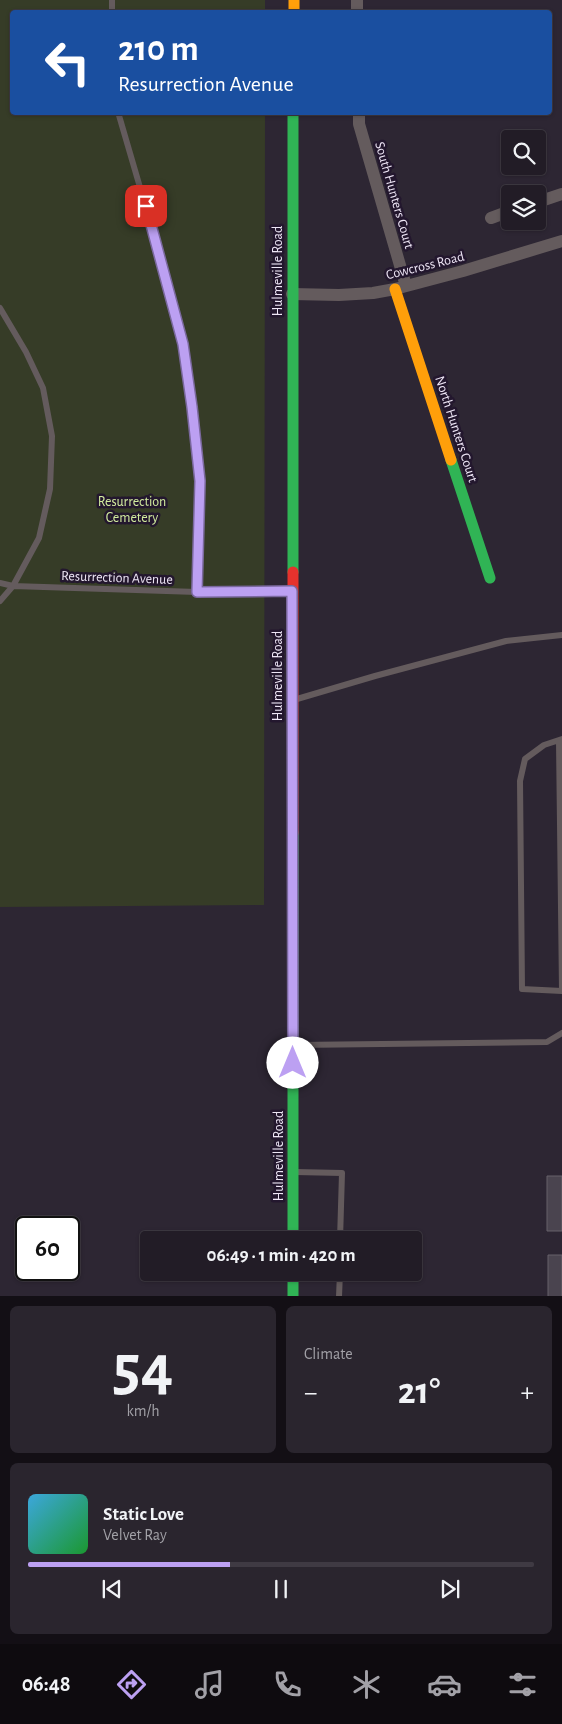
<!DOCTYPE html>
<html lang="en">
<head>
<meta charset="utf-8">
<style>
  :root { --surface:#221c26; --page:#2a252e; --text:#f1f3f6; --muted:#a2a1a7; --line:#3f3a43; --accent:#bca0f2 }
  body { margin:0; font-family:"Alegreya Sans",sans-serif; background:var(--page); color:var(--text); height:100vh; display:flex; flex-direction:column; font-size:19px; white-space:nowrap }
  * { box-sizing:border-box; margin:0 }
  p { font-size:16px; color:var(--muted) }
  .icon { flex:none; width:28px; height:28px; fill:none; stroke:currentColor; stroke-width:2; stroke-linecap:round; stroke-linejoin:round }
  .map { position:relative; height:1296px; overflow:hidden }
  .details { display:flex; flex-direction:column; gap:10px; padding:10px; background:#130f15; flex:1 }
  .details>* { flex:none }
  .top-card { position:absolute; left:10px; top:10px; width:542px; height:105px; border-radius:5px; box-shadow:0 1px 4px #0004,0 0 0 1px var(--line); background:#1a4fa0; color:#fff; overflow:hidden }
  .controls { position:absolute; left:501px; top:130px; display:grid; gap:10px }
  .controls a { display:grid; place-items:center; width:45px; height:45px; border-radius:5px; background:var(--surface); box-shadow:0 1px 4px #0004,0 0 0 1px var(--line); font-size:25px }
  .speed { position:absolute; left:15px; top:1216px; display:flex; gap:10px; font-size:25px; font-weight:700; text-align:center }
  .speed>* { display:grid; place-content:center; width:65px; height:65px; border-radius:50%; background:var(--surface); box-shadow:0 1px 4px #0004,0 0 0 1px var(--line); line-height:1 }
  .speed .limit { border:2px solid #111; border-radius:8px; background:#fff; color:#111 }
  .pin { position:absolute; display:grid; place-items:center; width:42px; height:42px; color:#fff; margin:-21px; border-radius:10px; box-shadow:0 2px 8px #0006 }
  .me { position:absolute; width:55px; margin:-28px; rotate:0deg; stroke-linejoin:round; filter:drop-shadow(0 0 4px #0008) }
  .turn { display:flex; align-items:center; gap:18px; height:105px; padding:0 25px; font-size:22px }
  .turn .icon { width:65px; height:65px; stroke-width:2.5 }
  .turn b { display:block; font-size:35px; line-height:42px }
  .big { font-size:38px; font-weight:600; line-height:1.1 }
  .details .widget { flex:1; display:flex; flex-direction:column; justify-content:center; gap:8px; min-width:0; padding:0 18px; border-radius:8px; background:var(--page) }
  .details .dial { align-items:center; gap:0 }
  .dial b { font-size:65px; line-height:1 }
  .song { display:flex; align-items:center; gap:15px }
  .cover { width:60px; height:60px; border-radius:8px; background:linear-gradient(135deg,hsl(200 70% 55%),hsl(130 70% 35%)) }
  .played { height:5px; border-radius:2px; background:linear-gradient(90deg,var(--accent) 40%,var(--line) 40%) }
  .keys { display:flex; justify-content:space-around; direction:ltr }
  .heat { display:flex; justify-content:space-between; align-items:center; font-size:28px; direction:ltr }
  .details .tiles { flex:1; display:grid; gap:10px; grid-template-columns:1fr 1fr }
  .widget:last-child { grid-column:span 2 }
  .trip { position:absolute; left:140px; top:1231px; width:282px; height:50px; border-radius:5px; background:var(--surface); box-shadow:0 1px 4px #0004,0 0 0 1px var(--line); font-weight:600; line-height:50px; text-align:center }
  .menu { display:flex; height:80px; justify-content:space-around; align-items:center; background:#0e0b0f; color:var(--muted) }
  .menu .icon { width:35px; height:35px }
  .menu .active { color:var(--accent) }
  .menu b { font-size:22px; color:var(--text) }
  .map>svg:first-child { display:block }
  .green { fill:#363c27 }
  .building { fill:#4a444f; stroke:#66606b }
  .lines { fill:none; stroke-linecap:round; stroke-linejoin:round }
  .lane { stroke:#645b5d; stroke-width:6 }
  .street { stroke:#645b5d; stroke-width:12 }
  .fast { stroke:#30b455; stroke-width:11 }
  .slow { stroke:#ff9f0a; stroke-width:11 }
  .jam { stroke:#e5322d; stroke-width:11 }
  .route-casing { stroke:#7a689d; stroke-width:12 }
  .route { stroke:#bca0f2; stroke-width:9 }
  .labels { text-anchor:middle; stroke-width:5; stroke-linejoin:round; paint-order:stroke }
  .street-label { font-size:14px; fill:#eee6f6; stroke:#23172e }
  .park-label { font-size:14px; fill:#d2ec9e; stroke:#23172e }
</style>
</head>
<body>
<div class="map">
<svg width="562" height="1297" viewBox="0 0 562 1297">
  <rect width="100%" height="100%" fill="#2d2633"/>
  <!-- green -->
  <path class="green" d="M0 0H265V12H12V112L265 113 264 905 0 907Z"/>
  <!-- building -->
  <path class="building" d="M547 1176H562V1231H547Z
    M548 1255H562V1297H548Z"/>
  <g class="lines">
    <!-- lane -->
    <path class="lane" d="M112 12V0
      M118 112 151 225 183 344 200 481 197 592
      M0 308 26 352 43 388 52 436 50 489 39 538 13 586 0 601
      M0 583 13 586 197 592 291 591
      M297 699 375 676 506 641 562 635
      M562 739 544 745 525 759 520 781 522 989 562 991
      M559 741 562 991
      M296 1045 547 1042 562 1033
      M295 1172 342 1173 340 1240
      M339 1297 340 1272"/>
    <!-- street -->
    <path class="street" d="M357 0V12
      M359 112V124L406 286
      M538 202 562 194
      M491 218 510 211
      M292 294 339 295 373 293 395 289 463 271 562 241"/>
    <!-- fast -->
    <path class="fast" d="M293 112V572
      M451 460 490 578
      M293 833V1240
      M293 1272V1297"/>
    <!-- slow -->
    <path class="slow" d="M294 0V12
      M395 289 451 460"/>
    <!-- jam -->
    <path class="jam" d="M293 572V833"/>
  </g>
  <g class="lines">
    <defs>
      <path id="route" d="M146 206 183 344 192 407 200 481 197 592 292 591 293 1063"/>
    </defs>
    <!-- route casing -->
    <use href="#route" class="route-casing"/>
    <!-- route -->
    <use href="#route" class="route"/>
  </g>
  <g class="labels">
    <!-- street labels -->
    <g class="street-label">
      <text transform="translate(395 195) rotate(74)" y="5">South Hunters Court</text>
      <text transform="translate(425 265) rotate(-14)" y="5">Cowcross Road</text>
      <text transform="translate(277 271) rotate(-90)" y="5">Hulmeville Road</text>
      <text transform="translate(457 429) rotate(72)" y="5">North Hunters Court</text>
      <text transform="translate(117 577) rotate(2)" y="5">Resurrection Avenue</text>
      <text transform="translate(277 676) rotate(-90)" y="5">Hulmeville Road</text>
      <text transform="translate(278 1156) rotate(-90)" y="5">Hulmeville Road</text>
    </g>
    <!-- park labels -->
    <g class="park-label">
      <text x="132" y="506">Resurrection<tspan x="132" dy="16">Cemetery</tspan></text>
    </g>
  </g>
</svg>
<div class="controls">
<a><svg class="icon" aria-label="search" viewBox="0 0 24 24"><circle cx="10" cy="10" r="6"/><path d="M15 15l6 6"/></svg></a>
<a><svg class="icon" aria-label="layers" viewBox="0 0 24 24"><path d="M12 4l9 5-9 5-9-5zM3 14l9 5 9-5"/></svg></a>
</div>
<div class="speed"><div class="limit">60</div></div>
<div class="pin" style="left:146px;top:206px;background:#d93025"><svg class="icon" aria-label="arrive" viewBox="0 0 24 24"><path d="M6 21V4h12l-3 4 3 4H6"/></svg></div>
<svg class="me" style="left:293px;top:1063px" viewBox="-20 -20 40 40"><circle r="19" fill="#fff"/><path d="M0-13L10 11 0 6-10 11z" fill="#bca0f2"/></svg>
<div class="trip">06:49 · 1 min · 420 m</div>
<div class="top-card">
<div class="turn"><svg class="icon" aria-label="left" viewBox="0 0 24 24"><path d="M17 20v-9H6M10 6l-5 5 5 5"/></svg><div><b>210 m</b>Resurrection Avenue</div></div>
</div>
</div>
<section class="details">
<div class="tiles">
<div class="widget dial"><b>54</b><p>km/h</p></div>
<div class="widget"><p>Climate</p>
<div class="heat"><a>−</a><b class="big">21°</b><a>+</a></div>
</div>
<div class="widget">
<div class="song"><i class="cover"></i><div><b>Static Love</b><p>Velvet Ray</p></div></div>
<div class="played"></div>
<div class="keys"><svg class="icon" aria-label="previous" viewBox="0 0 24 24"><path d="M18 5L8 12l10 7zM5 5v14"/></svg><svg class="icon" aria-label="pause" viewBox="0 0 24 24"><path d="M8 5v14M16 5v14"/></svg><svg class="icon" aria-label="next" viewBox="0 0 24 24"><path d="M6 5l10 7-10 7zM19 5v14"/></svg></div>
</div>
</div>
</section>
<nav class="menu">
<b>06:48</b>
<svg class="icon active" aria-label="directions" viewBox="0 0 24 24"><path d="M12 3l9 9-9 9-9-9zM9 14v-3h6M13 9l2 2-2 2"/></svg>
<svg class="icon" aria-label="music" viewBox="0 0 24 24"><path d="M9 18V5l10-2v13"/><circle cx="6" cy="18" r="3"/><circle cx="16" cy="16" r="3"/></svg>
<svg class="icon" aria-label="phone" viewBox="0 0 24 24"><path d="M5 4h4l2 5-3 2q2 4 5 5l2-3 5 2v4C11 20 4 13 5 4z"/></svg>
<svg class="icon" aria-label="climate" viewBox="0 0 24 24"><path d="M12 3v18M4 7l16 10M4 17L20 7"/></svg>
<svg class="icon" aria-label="car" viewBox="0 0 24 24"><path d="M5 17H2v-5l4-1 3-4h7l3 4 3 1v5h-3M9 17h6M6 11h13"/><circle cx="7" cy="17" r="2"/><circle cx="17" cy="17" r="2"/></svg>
<svg class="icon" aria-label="filters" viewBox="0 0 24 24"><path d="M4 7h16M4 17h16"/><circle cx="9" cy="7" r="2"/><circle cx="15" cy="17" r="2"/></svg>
</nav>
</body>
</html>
